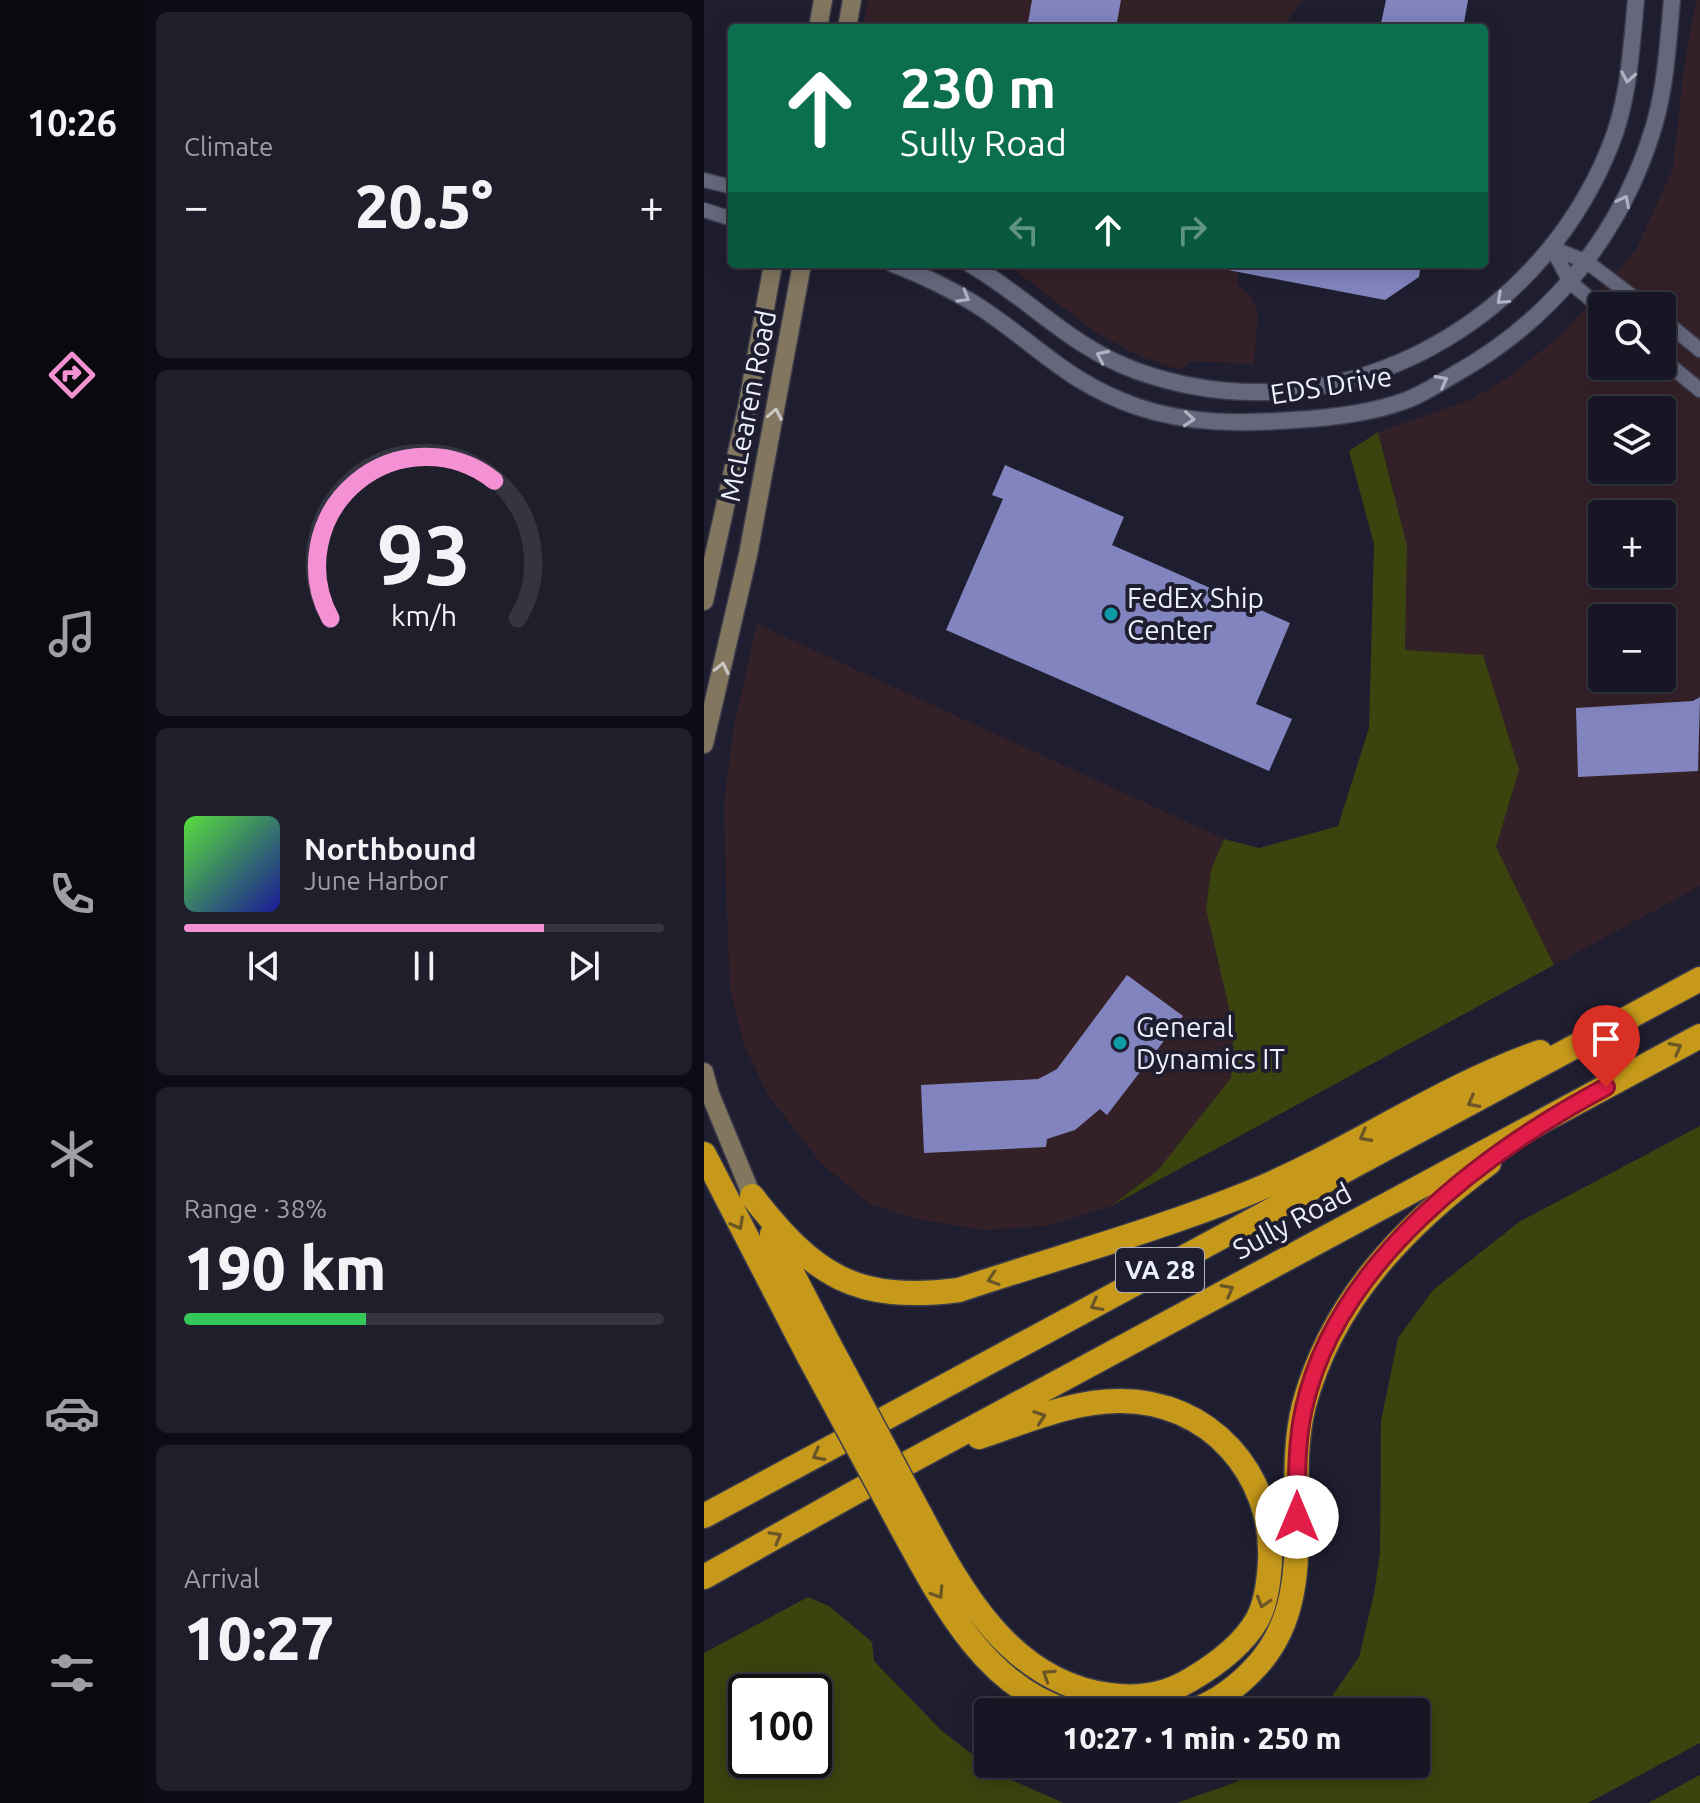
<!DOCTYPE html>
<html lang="en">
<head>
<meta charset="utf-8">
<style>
  :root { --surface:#161624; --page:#1f1f2c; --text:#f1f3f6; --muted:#9e9fa6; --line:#353541; --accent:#f491d4 }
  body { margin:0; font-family:Ubuntu,sans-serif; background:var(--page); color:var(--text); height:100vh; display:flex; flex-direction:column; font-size:30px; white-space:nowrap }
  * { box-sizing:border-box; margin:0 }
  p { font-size:26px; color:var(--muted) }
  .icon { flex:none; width:44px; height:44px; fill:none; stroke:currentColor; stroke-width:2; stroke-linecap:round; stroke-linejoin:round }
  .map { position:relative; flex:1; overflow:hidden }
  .drawer { display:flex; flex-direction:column; gap:12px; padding:12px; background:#0c0c14; width:560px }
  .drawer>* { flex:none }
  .guide { position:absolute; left:24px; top:24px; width:760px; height:244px; border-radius:8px; box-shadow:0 4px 20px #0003,0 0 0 2px var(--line); background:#0b6e4f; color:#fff; overflow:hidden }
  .buttons { position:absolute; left:884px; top:292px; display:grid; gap:16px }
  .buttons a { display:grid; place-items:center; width:88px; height:88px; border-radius:8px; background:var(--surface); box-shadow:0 4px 20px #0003,0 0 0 2px var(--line); font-size:40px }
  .speed { position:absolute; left:24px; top:1674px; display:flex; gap:16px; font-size:40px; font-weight:700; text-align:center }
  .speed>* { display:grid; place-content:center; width:104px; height:104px; border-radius:50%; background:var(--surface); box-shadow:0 4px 20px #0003,0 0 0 2px var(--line); line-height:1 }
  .speed .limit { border:4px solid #111; border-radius:12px; background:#fff; color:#111 }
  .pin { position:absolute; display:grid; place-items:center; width:68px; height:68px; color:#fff; margin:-82px -34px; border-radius:50% 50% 50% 0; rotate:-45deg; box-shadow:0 0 8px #0007 }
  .pin .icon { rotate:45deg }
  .me { position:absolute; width:88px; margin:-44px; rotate:0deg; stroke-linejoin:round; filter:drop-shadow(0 0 6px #0008) }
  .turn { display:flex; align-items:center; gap:28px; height:168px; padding:0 40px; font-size:36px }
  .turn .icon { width:104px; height:104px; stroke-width:2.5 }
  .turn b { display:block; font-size:56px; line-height:68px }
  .lanes { display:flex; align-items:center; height:76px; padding:0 40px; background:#0003; justify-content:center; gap:40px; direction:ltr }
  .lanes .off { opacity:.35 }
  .big { font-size:60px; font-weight:800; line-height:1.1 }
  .drawer .card { flex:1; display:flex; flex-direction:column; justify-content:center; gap:12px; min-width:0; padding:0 28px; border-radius:12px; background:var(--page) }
  .drawer .dial { align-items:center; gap:0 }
  .dial svg { height:208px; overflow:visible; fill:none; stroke:var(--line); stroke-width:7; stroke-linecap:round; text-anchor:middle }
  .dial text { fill:var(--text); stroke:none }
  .song { display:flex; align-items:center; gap:24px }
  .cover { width:96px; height:96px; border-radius:12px; background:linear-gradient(135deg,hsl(110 70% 55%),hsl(240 70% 35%)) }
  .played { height:8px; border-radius:4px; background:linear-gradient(90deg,var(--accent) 75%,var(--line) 75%) }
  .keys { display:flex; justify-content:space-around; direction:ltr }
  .heat { display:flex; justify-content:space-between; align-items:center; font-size:44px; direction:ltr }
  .charge { height:12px; border-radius:6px; background:linear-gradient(90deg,#34c759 38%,var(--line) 0) }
  .trip { position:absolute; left:270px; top:1698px; width:456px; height:80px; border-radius:8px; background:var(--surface); box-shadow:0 4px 20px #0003,0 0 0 2px var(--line); font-weight:800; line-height:80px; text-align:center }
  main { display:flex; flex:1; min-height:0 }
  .tabs { display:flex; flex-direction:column; width:144px; justify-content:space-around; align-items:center; background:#09090e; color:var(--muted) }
  .tabs .icon { width:56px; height:56px }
  .tabs .on { color:var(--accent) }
  .tabs b { font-size:36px; color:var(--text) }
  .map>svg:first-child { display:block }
  .commercial { fill:#342127; fill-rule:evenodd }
  .green { fill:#3b430f; fill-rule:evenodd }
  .building { fill:#8184be }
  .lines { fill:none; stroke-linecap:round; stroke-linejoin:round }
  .minor-casing { stroke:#3b3b4a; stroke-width:17 }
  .tertiary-casing { stroke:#3b3b4a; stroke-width:19 }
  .secondary-casing { stroke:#3b3b4a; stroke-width:21 }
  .motorway-casing { stroke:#3b3b4a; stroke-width:27 }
  .minor { stroke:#65677c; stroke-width:14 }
  .tertiary { stroke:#65677c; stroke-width:16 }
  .secondary { stroke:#82765f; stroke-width:18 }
  .motorway { stroke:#c6991a; stroke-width:24 }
  .motorway-bridge-casing { stroke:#3b3b4a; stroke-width:27; stroke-linecap:butt }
  .motorway-bridge { stroke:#c6991a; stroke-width:24 }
  .oneway { stroke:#b0b2c2 }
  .oneway2 { stroke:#c8c5c5 }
  .oneway3 { stroke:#6a5526 }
  .route-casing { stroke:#92132f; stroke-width:20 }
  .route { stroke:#e11d48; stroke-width:14 }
  .culture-dot { fill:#0f9aa8; stroke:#1e1e30; stroke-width:3 }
  .labels { text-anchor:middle; stroke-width:8; stroke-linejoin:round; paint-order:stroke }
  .shield { fill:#1e1e30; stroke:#b0b0bf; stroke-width:2 }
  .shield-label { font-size:26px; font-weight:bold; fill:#eeeffc }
  .street-label { font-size:28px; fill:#eeeffc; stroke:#1e1e30 }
  .poi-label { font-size:28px; fill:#eeeffc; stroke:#1e1e30; text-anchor:start }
</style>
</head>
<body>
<main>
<nav class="tabs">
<b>10:26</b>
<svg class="icon on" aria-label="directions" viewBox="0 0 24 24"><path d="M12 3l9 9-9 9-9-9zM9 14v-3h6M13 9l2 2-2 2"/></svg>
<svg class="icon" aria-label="music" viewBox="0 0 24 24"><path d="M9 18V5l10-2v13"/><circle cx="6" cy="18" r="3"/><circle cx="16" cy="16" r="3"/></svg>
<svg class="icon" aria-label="phone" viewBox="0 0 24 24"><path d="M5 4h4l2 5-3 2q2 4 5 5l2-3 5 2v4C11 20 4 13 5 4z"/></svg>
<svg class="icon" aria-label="climate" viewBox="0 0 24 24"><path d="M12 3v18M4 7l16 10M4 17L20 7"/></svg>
<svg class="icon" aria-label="car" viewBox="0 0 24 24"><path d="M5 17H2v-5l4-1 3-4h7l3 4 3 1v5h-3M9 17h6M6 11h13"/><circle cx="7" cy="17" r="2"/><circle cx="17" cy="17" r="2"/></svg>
<svg class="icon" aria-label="filters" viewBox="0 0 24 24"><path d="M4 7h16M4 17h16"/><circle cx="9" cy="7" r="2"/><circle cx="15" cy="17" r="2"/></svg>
</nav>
<section class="drawer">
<div class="card"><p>Climate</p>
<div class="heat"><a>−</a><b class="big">20.5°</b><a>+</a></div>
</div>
<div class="card dial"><svg viewBox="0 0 100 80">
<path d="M14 69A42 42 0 1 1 86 69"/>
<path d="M14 69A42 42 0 0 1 77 16" stroke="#f491d4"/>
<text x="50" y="56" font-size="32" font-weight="700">93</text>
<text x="50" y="72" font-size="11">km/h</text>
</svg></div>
<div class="card">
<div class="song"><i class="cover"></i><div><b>Northbound</b><p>June Harbor</p></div></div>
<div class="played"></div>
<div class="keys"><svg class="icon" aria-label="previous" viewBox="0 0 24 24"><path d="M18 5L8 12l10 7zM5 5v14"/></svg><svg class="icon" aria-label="pause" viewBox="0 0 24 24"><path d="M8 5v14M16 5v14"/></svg><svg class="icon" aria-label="next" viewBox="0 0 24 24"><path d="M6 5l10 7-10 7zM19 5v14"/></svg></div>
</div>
<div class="card"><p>Range · 38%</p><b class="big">190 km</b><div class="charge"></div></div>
<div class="card"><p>Arrival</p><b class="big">10:27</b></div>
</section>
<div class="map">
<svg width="996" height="1803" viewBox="0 0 996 1803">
  <rect width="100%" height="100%" fill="#1e1e30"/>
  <!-- commercial -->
  <path class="commercial" d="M164 0H598L579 28H159Z
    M992 0H996V886L850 965 792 847 815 770 701 650 703 546 674 432 766 400 806 376 858 334 932 250 969 168 980 68ZM898 306H958V366H898ZM898 410H958V470H898ZM898 514H958V574H898ZM898 618H958V678H898Z
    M303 264H535L533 284 546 295 554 311 550 364 487 361 476 370 438 357 391 332Z
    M53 624 520 839 507 870 502 909 525 1008 530 1051 527 1078 454 1170 407 1206 343 1226 280 1230 212 1219 164 1203 117 1163 64 1095 40 1045 26 990 22 885 20 804 30 726Z"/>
  <!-- green -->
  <path class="green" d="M674 432 703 546 701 650 779 655 815 770 792 847 850 965 407 1206 454 1170 527 1078 530 1051 525 1008 502 909 507 870 520 839 555 848 634 826 665 728 670 544 645 451Z
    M996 1126V1743L884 1803H473L532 1782 562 1764H712V1712H617L655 1657 670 1594 676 1553 677 1421 694 1338 729 1290 815 1222Z
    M104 1597 125 1606 168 1642 170 1661 238 1731 294 1774 360 1803H0V1653ZM42 1692H110V1760H42Z
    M996 1775V1803H944Z"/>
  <!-- building -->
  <path class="building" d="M328 0H417L412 28H323Z
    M682 0H764L759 28H676Z
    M525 264H717L715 277 681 300 524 270Z
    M301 465 420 517 408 545 586 623 552 704 588 719 565 771 242 630 299 499 288 495Z
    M996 697 994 771 874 777 872 708 989 701Z
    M423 975 479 1016 403 1115 396 1109 371 1130 343 1139 342 1147 220 1153 217 1085 334 1079 342 1075 353 1069Z"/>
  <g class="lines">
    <defs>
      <path id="minor" d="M0 180 28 187
        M0 210 28 219
        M848 248 883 262 941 306
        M848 248 866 282 898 309
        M958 319 996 350
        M958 359 996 390"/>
      <path id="tertiary" d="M189 264C218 275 245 288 271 304 331 342 361 382 434 407 484 424 537 424 590 420 626 418 668 413 703 400 719 394 736 383 751 374 848 320 918 233 950 126 962 85 964 42 968 0
        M266 264C326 299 366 347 433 371 625 440 830 332 905 149 925 102 927 50 932 0"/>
      <path id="secondary" d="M114 28 119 0
        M143 28 148 0
        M0 601 43 408 69 264
        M0 744 44 555 98 264
        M0 1072 6 1094 48 1196"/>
      <path id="motorway" d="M0 1154 105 1357
        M48 1196C110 1276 152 1303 255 1290 351 1258 451 1231 545 1193 645 1152 734 1088 836 1052
        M68 1234 126 1346
        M216 1514C258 1593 307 1682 405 1695 433 1699 461 1695 486 1680 510 1666 538 1646 553 1620 562 1604 565 1580 566 1561 570 1474 505 1400 415 1401 367 1401 321 1422 275 1437
        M0 1516 996 979
        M196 1525C236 1598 280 1687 366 1712
        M0 1577 209 1460 996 1036
        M485 1712C509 1704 529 1690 546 1673 621 1601 577 1495 600 1405 628 1301 700 1226 785 1163"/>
    </defs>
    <!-- minor casing -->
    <use href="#minor" class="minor-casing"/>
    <!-- tertiary casing -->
    <use href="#tertiary" class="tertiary-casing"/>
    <!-- secondary casing -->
    <use href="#secondary" class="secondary-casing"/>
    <!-- motorway casing -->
    <use href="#motorway" class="motorway-casing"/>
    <!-- minor -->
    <use href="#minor" class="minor"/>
    <!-- tertiary -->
    <use href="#tertiary" class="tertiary"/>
    <!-- secondary -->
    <use href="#secondary" class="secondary"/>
    <!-- motorway -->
    <use href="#motorway" class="motorway"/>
    <defs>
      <path id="motorway-bridge" d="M126 1346 216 1514
        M105 1357 196 1525"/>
    </defs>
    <!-- motorway-bridge casing -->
    <use href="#motorway-bridge" class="motorway-bridge-casing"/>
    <!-- motorway-bridge -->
    <use href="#motorway-bridge" class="motorway-bridge"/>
  </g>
  <!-- one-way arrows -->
  <defs><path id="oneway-chevron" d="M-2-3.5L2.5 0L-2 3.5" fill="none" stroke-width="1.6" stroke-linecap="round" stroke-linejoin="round" transform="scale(2)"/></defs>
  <g class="oneway">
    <use href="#oneway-chevron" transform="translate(924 77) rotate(100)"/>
    <use href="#oneway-chevron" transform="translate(920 201) rotate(-63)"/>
    <use href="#oneway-chevron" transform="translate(260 297) rotate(30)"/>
    <use href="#oneway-chevron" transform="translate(798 299) rotate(138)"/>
    <use href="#oneway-chevron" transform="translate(398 356) rotate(-155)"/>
    <use href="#oneway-chevron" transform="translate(738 381) rotate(-28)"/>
    <use href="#oneway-chevron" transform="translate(485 419) rotate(5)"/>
  </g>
  <g class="oneway2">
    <use href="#oneway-chevron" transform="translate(71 414) rotate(-79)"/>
    <use href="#oneway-chevron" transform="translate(18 668) rotate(-77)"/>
  </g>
  <g class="oneway3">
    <use href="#oneway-chevron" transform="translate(972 1048) rotate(-28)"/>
    <use href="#oneway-chevron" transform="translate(769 1102) rotate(152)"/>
    <use href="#oneway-chevron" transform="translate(661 1136) rotate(152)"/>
    <use href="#oneway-chevron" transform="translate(34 1224) rotate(62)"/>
    <use href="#oneway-chevron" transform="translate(289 1279) rotate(162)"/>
    <use href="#oneway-chevron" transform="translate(524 1290) rotate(-28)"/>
    <use href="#oneway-chevron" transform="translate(392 1305) rotate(152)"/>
    <use href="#oneway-chevron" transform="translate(336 1417) rotate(-19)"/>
    <use href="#oneway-chevron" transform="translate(114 1455) rotate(152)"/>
    <use href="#oneway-chevron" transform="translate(72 1537) rotate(-29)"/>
    <use href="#oneway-chevron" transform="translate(234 1593) rotate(58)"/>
    <use href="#oneway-chevron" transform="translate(559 1602) rotate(107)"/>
    <use href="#oneway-chevron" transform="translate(344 1675) rotate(-147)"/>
  </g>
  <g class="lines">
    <defs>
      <path id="route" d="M593 1517C593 1481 592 1443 600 1408 632 1263 778 1153 902 1087"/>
    </defs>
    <!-- route casing -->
    <use href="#route" class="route-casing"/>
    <!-- route -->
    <use href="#route" class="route"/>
  </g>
  <!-- markers -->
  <g class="culture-dot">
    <circle cx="407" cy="614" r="8"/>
    <circle cx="416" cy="1043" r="8"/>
  </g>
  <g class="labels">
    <!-- shield labels -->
    <rect class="shield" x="412" y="1248" width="88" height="44" rx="6"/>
    <g class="shield-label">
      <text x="456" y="1279">VA 28</text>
    </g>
    <!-- street labels -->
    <g class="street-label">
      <text transform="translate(627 385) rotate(-9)" y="10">EDS Drive</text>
      <text transform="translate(44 406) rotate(-79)" y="10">McLearen Road</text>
      <text transform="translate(588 1221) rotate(-28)" y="10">Sully Road</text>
    </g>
    <!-- poi labels -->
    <g class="poi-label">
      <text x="423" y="608">FedEx Ship<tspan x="423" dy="32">Center</tspan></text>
      <text x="432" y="1037">General<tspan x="432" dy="32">Dynamics IT</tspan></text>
    </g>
  </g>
</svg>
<div class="buttons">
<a><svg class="icon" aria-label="search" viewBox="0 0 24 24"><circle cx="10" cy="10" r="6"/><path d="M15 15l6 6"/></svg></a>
<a><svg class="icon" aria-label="layers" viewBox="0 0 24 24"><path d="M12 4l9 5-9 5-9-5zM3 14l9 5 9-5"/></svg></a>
<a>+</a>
<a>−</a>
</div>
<div class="speed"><div class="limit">100</div></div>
<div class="pin" style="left:902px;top:1087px;background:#d93025"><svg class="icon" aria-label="arrive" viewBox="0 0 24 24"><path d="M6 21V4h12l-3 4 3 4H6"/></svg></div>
<svg class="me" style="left:593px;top:1517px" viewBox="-20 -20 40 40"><circle r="19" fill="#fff"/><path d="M0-13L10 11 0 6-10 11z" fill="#e11d48"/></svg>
<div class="trip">10:27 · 1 min · 250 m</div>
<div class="guide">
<div class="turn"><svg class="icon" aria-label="ahead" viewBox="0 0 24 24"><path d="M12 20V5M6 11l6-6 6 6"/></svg><div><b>230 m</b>Sully Road</div></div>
<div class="lanes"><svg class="icon off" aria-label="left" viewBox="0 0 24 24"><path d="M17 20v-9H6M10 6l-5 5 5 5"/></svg><svg class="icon" aria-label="ahead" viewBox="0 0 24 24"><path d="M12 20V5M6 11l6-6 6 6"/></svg><svg class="icon off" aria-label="right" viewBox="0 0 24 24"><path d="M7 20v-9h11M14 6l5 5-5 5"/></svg></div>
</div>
</div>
</main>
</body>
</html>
